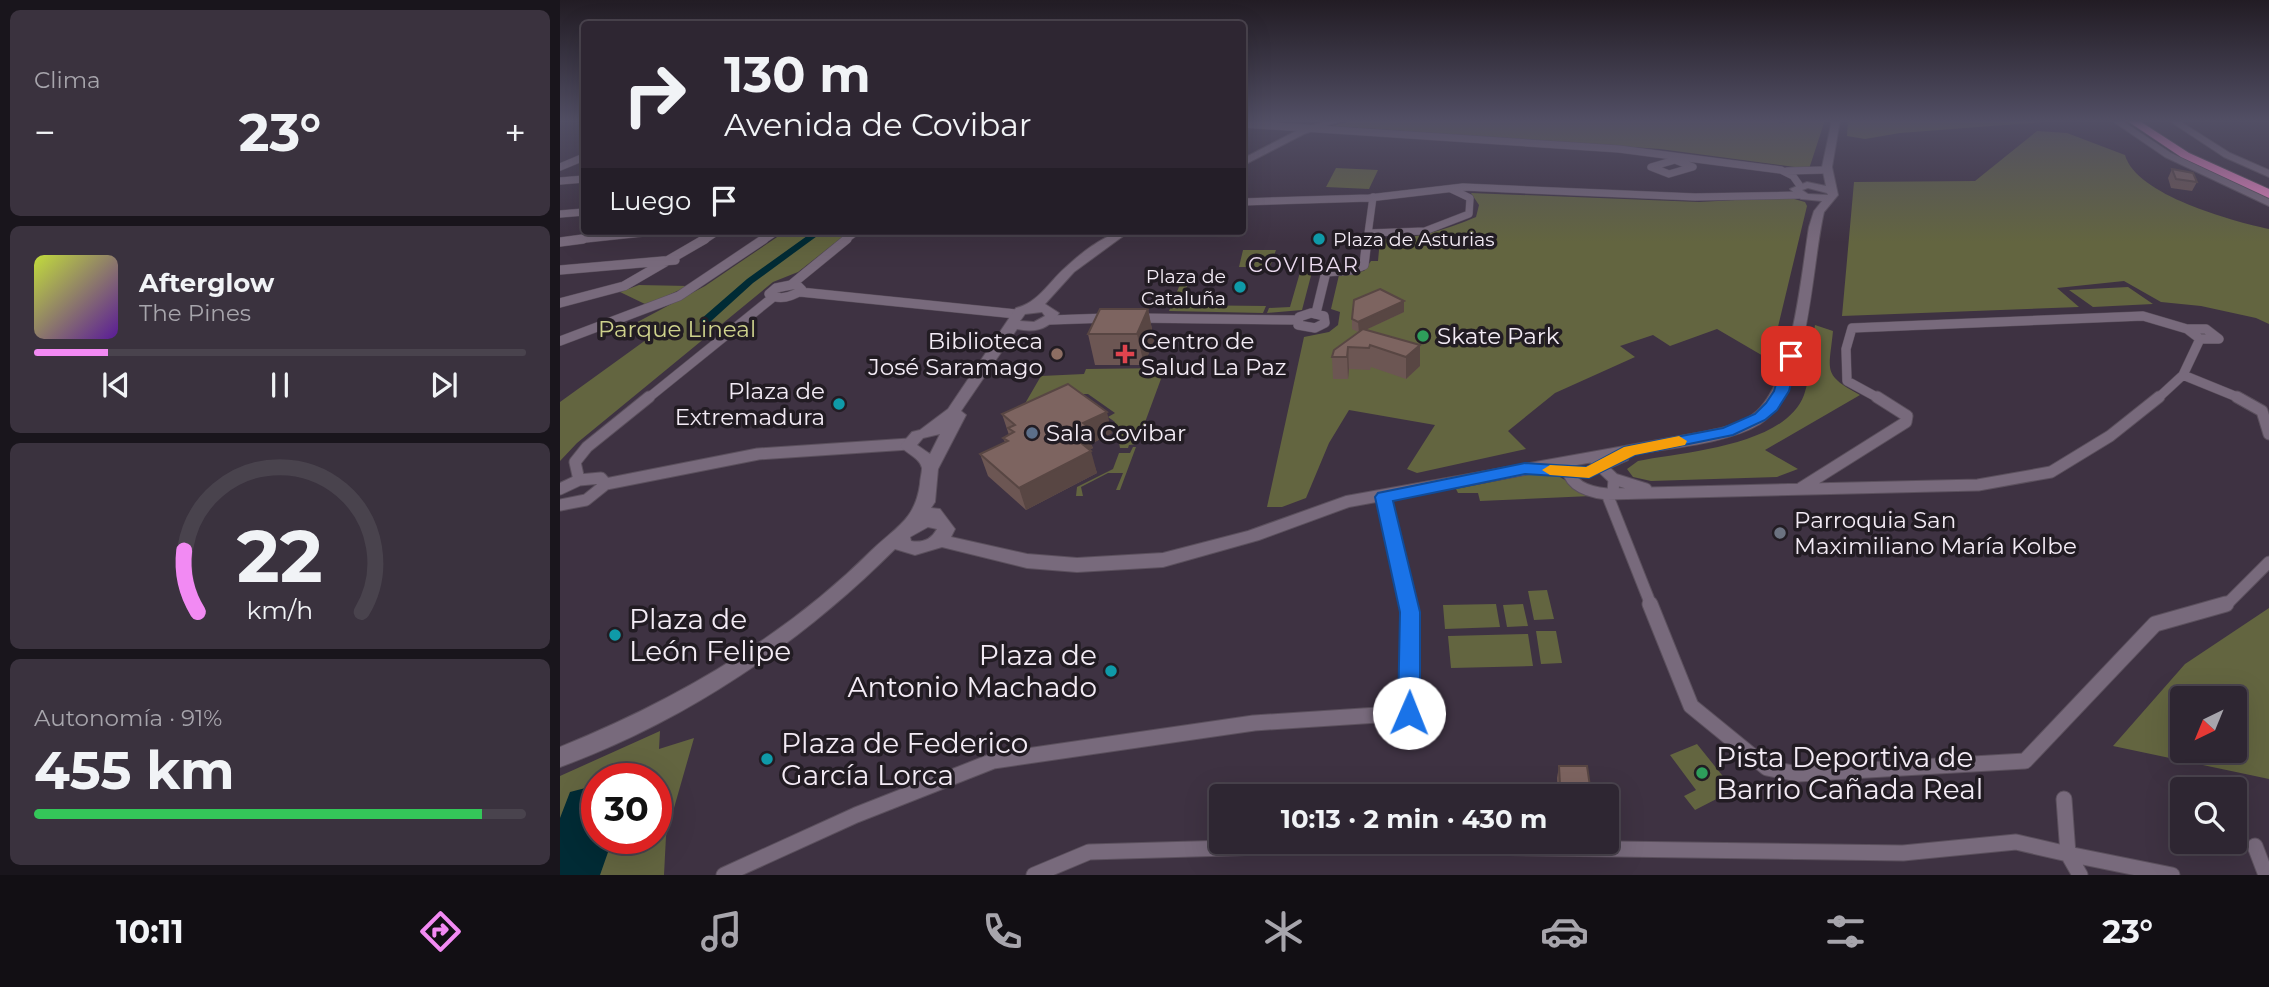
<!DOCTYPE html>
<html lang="es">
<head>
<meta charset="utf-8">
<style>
  :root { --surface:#2e2632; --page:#3a323e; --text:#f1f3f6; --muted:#a7a5ac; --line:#49434d; --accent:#f28af3 }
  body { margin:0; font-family:Montserrat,sans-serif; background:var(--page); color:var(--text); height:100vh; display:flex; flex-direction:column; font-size:26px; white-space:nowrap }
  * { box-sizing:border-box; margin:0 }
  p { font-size:23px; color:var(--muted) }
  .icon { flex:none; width:38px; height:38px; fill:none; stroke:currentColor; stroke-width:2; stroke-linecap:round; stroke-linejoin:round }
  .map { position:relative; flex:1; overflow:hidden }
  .sheet { display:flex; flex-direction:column; gap:10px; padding:10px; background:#19151c; width:560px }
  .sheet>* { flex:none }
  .hud { position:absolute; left:21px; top:21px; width:665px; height:214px; border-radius:7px; box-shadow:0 7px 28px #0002,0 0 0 2px var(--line); background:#2e2632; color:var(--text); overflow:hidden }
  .needle { width:46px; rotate:223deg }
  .buttons { position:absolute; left:1610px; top:686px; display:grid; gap:14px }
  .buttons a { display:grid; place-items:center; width:77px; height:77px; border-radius:7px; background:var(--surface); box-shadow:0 7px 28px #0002,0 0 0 2px var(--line); font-size:35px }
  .speed { position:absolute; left:21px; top:763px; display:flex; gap:14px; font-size:35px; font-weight:700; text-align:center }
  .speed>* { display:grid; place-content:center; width:91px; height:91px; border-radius:50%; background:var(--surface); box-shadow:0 7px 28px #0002,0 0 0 2px var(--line); line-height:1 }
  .speed .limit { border:10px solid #d22; background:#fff; color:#111 }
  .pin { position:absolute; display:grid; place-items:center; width:60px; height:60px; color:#fff; margin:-30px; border-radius:14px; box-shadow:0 4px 10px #0006 }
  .me { position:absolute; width:77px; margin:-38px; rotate:1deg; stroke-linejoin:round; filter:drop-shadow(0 0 5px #0008) }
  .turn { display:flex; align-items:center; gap:24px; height:147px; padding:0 28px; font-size:32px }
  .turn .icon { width:91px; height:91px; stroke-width:2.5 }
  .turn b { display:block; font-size:49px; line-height:60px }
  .then { display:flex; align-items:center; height:66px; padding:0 28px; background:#0003; gap:14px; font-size:26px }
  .big { font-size:52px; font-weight:700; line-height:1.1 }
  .sheet .tile { flex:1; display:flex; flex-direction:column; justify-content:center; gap:10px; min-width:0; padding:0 24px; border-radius:10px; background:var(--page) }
  .sheet .dial { align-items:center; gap:0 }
  .dial svg { height:182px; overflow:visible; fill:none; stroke:var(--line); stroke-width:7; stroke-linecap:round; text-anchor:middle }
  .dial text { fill:var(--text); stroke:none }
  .song { display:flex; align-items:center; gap:21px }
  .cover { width:84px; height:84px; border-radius:10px; background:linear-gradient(135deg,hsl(70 70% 55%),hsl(270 70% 35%)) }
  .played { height:7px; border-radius:4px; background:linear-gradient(90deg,var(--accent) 15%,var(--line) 15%) }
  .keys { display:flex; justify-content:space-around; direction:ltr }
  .heat { display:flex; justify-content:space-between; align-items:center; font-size:38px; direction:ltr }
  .charge { height:10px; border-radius:5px; background:linear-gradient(90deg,#34c759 91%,var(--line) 0) }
  .trip { position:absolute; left:649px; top:784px; width:410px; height:70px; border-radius:7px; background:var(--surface); box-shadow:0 7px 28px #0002,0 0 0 2px var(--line); font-weight:700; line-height:70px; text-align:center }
  .dock { display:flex; height:112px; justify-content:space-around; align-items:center; background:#120f14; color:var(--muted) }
  .dock .icon { width:49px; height:49px }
  .dock .current { color:var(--accent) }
  .dock b { font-size:32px; color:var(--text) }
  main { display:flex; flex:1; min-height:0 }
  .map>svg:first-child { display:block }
  .green { fill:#636540; fill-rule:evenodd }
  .water { fill:#002b35 }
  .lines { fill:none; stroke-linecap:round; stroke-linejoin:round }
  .canal { fill:#002b35; fill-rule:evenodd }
  .street-far3-casing { stroke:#5b505d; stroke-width:8 }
  .street-far2-casing { stroke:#5b505d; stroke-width:10 }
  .street-far1-casing { stroke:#5b505d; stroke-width:13 }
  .street-casing { stroke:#5b505d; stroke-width:17 }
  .secondary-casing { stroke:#5b505d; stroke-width:2 }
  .highway-casing { stroke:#5b505d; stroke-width:2 }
  .street-far3 { stroke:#786a7c; stroke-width:7 }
  .street-far2 { stroke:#786a7c; stroke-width:9 }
  .street-far1 { stroke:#786a7c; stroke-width:11 }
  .street { stroke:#786a7c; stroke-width:15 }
  .secondary { fill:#786a7c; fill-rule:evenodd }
  .highway { fill:#ea84c2; fill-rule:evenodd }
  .wall { fill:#6c5653 }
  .shaded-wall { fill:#584643 }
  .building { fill:#7d6460; stroke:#584643; stroke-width:2 }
  .route { fill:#1a73e8; stroke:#114b97; stroke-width:2 }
  .slow { fill:#f59e0b }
  .culture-dot { fill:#0f9aa8; stroke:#221c23; stroke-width:2.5 }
  .leisure-dot { fill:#2e9e5b; stroke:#221c23; stroke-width:2.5 }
  .education-dot { fill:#8d6e63; stroke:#221c23; stroke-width:2.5 }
  .health-dot { fill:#e0444e; stroke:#221c23; stroke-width:2.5 }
  .service-dot { fill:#5c6f8a; stroke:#221c23; stroke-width:2.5 }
  .worship-dot { fill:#6b7280; stroke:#221c23; stroke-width:2.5 }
  .labels { text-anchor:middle; stroke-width:7; stroke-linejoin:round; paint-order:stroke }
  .far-poi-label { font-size:19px; fill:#f3ebf5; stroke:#221c23; text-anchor:start }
  .far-quarter-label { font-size:21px; letter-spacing:2px; fill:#ebdbf0; stroke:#221c23 }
  .park-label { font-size:23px; fill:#ced28c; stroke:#221c23 }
  .poi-label { font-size:23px; fill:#f3ebf5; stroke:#221c23; text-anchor:start }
  .near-poi-label { font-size:28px; fill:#f3ebf5; stroke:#221c23; text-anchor:start }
</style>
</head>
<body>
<main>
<section class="sheet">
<div class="tile"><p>Clima</p>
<div class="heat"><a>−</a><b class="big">23°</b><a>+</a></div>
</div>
<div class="tile">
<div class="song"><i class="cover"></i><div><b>Afterglow</b><p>The Pines</p></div></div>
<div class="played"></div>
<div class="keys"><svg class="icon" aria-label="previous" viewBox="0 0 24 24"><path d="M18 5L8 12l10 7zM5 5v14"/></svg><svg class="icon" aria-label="pause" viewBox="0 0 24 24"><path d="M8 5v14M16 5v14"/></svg><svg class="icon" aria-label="next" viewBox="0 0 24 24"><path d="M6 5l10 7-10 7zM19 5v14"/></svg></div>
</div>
<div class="tile dial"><svg viewBox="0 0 100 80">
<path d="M14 69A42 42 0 1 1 86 69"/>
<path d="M14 69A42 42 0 0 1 8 42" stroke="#f28af3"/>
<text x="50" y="56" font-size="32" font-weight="700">22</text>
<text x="50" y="72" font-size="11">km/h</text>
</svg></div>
<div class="tile"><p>Autonomía · 91%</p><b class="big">455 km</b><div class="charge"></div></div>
</section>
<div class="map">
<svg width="1709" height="875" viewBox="0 0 1709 875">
  <rect width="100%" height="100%" fill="#3e3242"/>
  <!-- green -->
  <path class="green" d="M795 120H1208L1224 123 1229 120H1265L1249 169 1100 149 772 126Z
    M1288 120H1510L1340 133 1305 139 1287 136Z
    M1477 131 1507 133 1565 155C1576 195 1672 221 1709 229V324L1696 318 1641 306 1601 302 1564 281 1497 288 1519 307 1282 316 1294 182 1415 181Z
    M776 168 818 170 809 189 766 187Z
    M911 193 1139 202 1227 197 1245 202 1247 206 1210 360 1157 329 1110 346 1093 335 1060 346 1075 357 995 393 948 431 966 449 857 473 847 469 875 425 789 410 769 443 746 498 722 507H707L744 337 769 332 778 325 780 312 771 309 779 275 804 271 811 261H818L820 239C856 239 883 231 916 217L919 205Z
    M226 231H290L238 272 213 282 17 443 0 461V402L90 337 55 334 145 286Z
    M683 250H716L710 267H679Z
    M753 268 742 310 707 313 709 308 730 307 741 269Z
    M626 270H634L619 305 706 306 703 313 609 311Z
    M79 285 128 286 87 305 60 292Z
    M1568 287 1593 304 1533 307 1509 290Z
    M1255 325 1273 331C1269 372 1262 374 1300 395L1205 450 1238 469 1217 477 1091 481 1073 477 1067 469 1078 461C1124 452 1225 446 1244 395 1251 375 1251 347 1255 325Z
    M605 368 577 444 569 445 568 448H560L557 432 553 428 555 422 548 417 555 413 528 394H510L456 419 481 376 524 374 526 369Z
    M573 447H576L560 490H556L563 473H548L521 487 523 496H516L517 487 553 469 559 453H570Z
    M982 472 995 474 1031 496 920 501 918 493H898L896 489Z
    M987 590 994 619 974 620 968 591Z
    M936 604 940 627 885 629 883 605Z
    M963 604 968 626 947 627 943 605Z
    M1709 608V779L1553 746 1625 664ZM1622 698H1675V751H1622Z
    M976 631H996L1002 663 981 664Z
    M968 634 973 666 891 668 888 636Z
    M100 731 99 749 134 738 106 836 104 875H0V776ZM37 779H96V838H37Z
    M1137 744 1174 790 1135 810 1124 796 1136 790 1110 755Z"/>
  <!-- water -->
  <path class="water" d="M37 785V838H53L40 875H0V818L10 792Z"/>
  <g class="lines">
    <!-- canal -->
    <path class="canal" d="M254 231H264L193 283 149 323H141V319L187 279Z"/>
    <defs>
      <path id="street-far3" d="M682 124 1059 149 1221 170 1233 176 1240 186
        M1115 160 1133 167 1109 174 1091 167Z
        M0 167 24 157
        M1227 171 1264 170
        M0 181 24 179
        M682 202 809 198 903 187 1135 197 1240 195
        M0 214 24 212
        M810 233 865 231 909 214 910 198 891 189
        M7 241 101 231
        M143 241 158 231
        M202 241 217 231
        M284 241 297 231
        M807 241 813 197"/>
      <path id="street-far2" d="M0 242 23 239
        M0 270 115 260
        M232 284 287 239
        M236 284 242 290C231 297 220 301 209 294L216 288Z
        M240 292 456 314
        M0 303 64 286 145 239
        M751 313 764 316 765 323 755 328 738 325 739 317Z
        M756 313 766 272 792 270 804 265 807 239
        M575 318 737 320
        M490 320 548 318
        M1627 329H1646L1659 339H1640Z
        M0 341 119 296 204 239
        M1623 375 1682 399
        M87 399 212 298
        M1320 399 1287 381 1286 349 1292 328 1583 316 1627 329
        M1597 399 1623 375 1640 339"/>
      <path id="street-far1" d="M1677 397 1702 411 1709 434
        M1036 462 1054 479 1053 492
        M1007 463C1007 486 1028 492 1047 494L1418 485 1491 472 1550 436 1599 397
        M1054 479 1086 489
        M19 480 15 462 27 447 89 397
        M46 484 198 454 349 444
        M1241 488 1346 422 1347 416 1317 397
        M0 489 19 480 41 478 46 484
        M1047 494 1091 605
        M824 497 849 605
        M0 505 26 500 46 484
        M1659 605 1668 603 1709 562"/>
      <path id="street" d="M1090 604 1131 706 1207 768 1238 774 1465 761 1595 624 1666 604
        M1504 799 1508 854 1612 875
        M1695 846 1706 875
        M164 875 296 815 433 761 694 723 849 713 848 604
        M474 875 529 852 777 845 1343 853 1456 842 1508 854 1520 875"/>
      <path id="secondary" d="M770 120H783L744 134 682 166V159L738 130Z
        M1272 120H1280L1272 167 1278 195 1264 212C1251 266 1250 392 1200 424 1167 444 1108 448 1070 455L1068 460 1029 477 975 473 789 507 699 540 603 567 517 572 467 568 382 547 355 555 335 549C241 643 126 721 0 767V747C114 701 225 637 312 550 336 527 355 520 360 484 360 479 362 473 362 468 360 458 346 453 340 446L352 432 360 430 388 409 456 308C478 303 488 283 505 268 521 253 548 231 570 231L514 272 485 304 499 313C490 329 475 333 457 329L401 411 406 415 378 469 375 502 371 508 380 509 395 529 391 537 467 554 517 558 603 553 688 531 786 496 1137 433C1157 429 1181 426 1197 411 1233 377 1241 276 1249 227L1254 211 1262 201 1241 199 1230 189 1247 182 1266 186 1262 167ZM1248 188 1267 193 1268 195 1248 194 1242 190ZM482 312 485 316 474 322 460 321 465 314ZM380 434 370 454 357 445 363 438ZM1039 461 1027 467 1011 466ZM368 527 377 529C371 540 362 543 351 541L350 537Z
        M1551 120H1561L1611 153 1709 199V206L1605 157Z
        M1608 120H1618L1670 153 1709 170V177L1664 157Z"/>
      <path id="highway" d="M1566 120H1578L1629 153 1709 189V198L1621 157Z"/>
    </defs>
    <!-- street-far3 casing -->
    <use href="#street-far3" class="street-far3-casing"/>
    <!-- street-far2 casing -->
    <use href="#street-far2" class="street-far2-casing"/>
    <!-- street-far1 casing -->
    <use href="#street-far1" class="street-far1-casing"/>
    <!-- street casing -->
    <use href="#street" class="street-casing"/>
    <!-- secondary casing -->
    <use href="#secondary" class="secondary-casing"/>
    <!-- highway casing -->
    <use href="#highway" class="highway-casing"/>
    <!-- street-far3 -->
    <use href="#street-far3" class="street-far3"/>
    <!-- street-far2 -->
    <use href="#street-far2" class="street-far2"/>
    <!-- street-far1 -->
    <use href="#street-far1" class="street-far1"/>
    <!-- street -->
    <use href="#street" class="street"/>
    <!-- secondary -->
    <use href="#secondary" class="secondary"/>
    <!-- highway -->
    <use href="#highway" class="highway"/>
  </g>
  <!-- wall -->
  <path class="wall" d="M1612 169 1637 182 1632 191 1611 188 1608 178Z
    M588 309 594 340 584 365H535L528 334Z
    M844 312 805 330 860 366 846 379 811 367 810 370 789 369 788 379H773L772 357 798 332 792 329V319Z
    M442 414 552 433 531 444 533 448 529 450 537 473 466 510 428 476 420 454 445 442 443 438 449 435Z
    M999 766 1030 786 1028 796H998L997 778Z"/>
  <!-- shaded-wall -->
  <path class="shaded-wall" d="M844 301V312L799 333 798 322Z
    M588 309 594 340 584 365 577 334Z
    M860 345V366L846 379V357Z
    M788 347 789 369 788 379 787 357Z
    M547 412 552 433 531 444 533 448 527 451H531L537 473 466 510 459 488 516 439 517 431 523 423Z"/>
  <!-- building -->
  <path class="building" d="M1612 169 1633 173 1637 182 1616 179Z
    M820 289 844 301 798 322 792 319 794 300Z
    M540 309H588L577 334H528Z
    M803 329 860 345 846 357 810 345 809 348 788 347 787 357H772L774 350Z
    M508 384 547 412 523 423 527 426 517 431 523 436 516 439 531 451 459 488 420 454 448 441 443 438 454 432 448 428 455 425 442 414Z
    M999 766H1027L1030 786 1000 785Z"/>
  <!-- sky -->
  <linearGradient id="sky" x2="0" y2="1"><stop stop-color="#221c24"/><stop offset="0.5" stop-color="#524f65"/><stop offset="1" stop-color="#524f65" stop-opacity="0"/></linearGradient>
  <rect width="1709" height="242" fill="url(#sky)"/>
  <!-- route -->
  <path class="route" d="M1231 352 1238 356 1229 391 1217 410 1205 420 1173 435 1075 455 1029 478 965 474 833 501 860 612V713L857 720 849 723 841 720 838 713 840 612 815 497 818 493 965 463 1027 467 1064 447 1163 428 1195 414 1206 403 1214 391 1224 356Z"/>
  <!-- slow -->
  <path class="slow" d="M1119 436 1127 441 1125 445 1075 455 1029 478 990 475 982 470 990 465 1026 467 1064 447Z"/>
  <!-- markers -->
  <g class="culture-dot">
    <circle cx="759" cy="239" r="7"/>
    <circle cx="680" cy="287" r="7"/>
    <circle cx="279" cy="404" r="7"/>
    <circle cx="55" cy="635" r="7"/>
    <circle cx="551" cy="671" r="7"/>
    <circle cx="207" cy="759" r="7"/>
  </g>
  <g class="leisure-dot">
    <circle cx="863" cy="336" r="7"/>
    <circle cx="1142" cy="773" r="7"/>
  </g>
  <circle class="education-dot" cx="497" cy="354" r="7"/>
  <path class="health-dot" d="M561.5 343.5h7v7h7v7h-7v7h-7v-7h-7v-7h7z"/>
  <circle class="service-dot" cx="472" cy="433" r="7"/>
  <circle class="worship-dot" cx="1220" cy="533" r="7"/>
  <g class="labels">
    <!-- far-poi labels -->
    <g class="far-poi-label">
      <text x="773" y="246">Plaza de Asturias</text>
      <text x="666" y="283" text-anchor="end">Plaza de<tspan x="666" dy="22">Cataluña</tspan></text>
    </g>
    <!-- far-quarter labels -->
    <g class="far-quarter-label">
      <text x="744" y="272">COVIBAR</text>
    </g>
    <!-- park labels -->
    <g class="park-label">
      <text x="117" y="337">Parque Lineal</text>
    </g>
    <!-- poi labels -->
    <g class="poi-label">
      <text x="877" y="344">Skate Park</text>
      <text x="483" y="349" text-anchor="end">Biblioteca<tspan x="483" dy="26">José Saramago</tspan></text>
      <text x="581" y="349">Centro de<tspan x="581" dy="26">Salud La Paz</tspan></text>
      <text x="265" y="399" text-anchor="end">Plaza de<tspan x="265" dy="26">Extremadura</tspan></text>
      <text x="486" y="441">Sala Covibar</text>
      <text x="1234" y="528">Parroquia San<tspan x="1234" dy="26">Maximiliano María Kolbe</tspan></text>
    </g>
    <!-- near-poi labels -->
    <g class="near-poi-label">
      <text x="69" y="629">Plaza de<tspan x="69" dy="32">León Felipe</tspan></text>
      <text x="537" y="665" text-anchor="end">Plaza de<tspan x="537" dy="32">Antonio Machado</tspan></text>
      <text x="221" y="753">Plaza de Federico<tspan x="221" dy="32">García Lorca</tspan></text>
      <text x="1156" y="767">Pista Deportiva de<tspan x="1156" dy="32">Barrio Cañada Real</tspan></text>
    </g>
  </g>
</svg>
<div class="buttons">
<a><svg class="needle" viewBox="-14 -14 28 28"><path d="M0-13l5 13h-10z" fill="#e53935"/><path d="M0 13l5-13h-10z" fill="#a7a5ac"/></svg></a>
<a><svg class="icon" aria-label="search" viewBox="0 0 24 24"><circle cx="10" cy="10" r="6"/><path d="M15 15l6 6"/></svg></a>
</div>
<div class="speed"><div class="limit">30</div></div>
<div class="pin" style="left:1231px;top:356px;background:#d93025"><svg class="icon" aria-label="arrive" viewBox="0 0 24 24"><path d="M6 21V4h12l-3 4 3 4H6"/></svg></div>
<svg class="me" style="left:849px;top:713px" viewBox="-20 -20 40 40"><circle r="19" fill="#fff"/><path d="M0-13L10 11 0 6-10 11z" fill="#1a73e8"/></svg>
<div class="trip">10:13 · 2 min · 430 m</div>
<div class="hud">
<div class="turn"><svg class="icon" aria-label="right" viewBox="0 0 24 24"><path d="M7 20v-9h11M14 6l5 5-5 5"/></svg><div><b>130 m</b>Avenida de Covibar</div></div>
<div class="then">Luego<svg class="icon" aria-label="arrive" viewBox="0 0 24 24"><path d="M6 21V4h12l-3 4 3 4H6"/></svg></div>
</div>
</div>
</main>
<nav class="dock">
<b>10:11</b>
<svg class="icon current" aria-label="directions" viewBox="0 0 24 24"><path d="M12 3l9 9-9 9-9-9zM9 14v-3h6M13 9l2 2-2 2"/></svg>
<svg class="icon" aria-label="music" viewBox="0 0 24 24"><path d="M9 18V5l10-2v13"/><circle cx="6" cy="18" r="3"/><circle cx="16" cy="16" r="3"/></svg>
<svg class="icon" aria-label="phone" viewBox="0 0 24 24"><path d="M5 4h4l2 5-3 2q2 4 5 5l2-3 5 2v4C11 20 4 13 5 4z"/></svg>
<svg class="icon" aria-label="climate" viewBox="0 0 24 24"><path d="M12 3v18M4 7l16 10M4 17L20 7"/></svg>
<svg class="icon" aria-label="car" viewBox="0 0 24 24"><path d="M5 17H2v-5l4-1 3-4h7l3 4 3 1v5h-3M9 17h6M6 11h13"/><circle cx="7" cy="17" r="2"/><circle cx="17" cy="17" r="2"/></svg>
<svg class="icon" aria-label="filters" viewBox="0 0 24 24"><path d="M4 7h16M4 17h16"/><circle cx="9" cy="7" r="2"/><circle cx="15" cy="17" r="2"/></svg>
<b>23°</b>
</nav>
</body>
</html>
